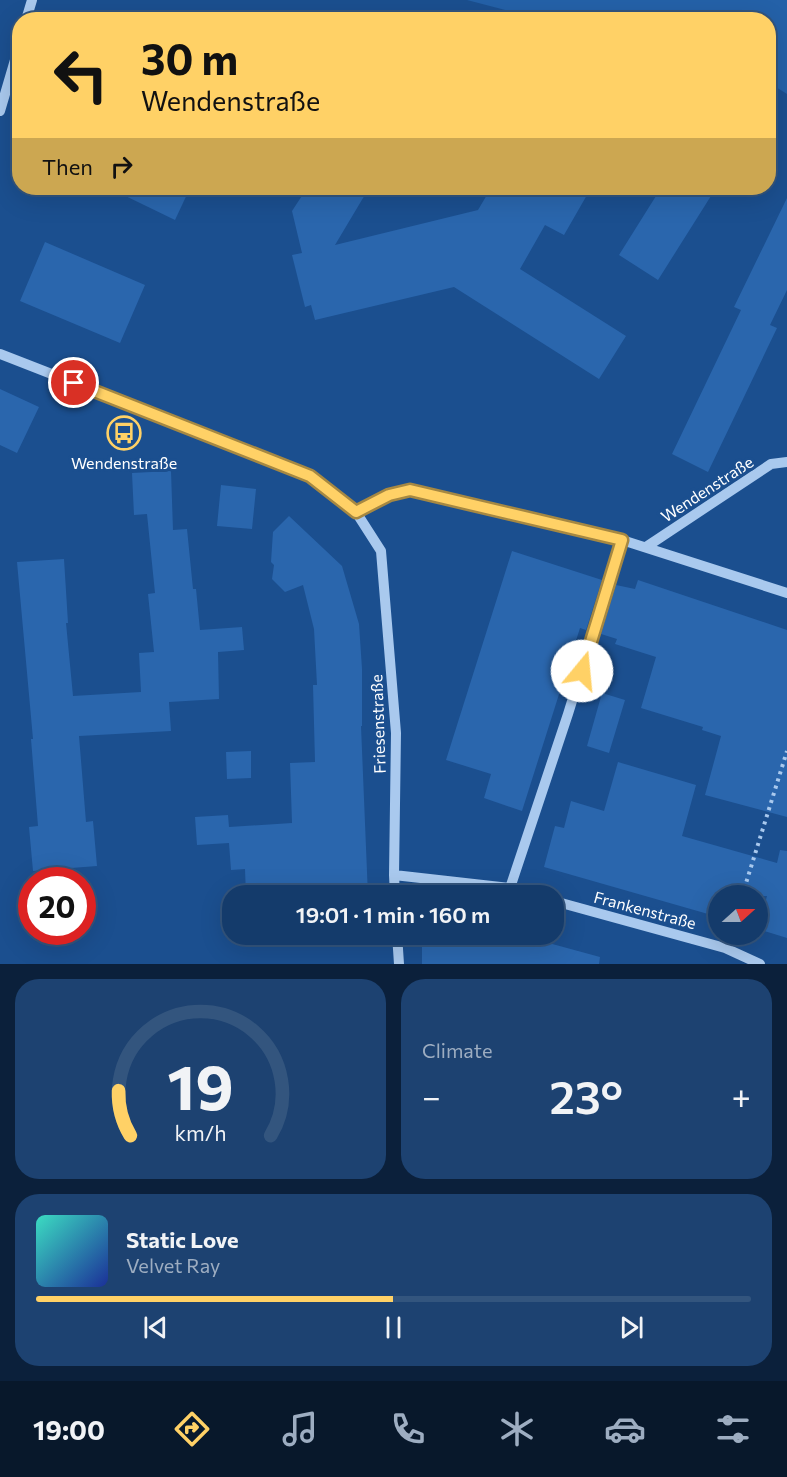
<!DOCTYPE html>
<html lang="en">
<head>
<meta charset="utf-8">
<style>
  :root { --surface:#143b6b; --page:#1d4271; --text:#f1f3f6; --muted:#9dadc1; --line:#33557e; --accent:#ffd166 }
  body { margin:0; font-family:Commissioner,sans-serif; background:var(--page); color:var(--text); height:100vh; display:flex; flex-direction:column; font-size:22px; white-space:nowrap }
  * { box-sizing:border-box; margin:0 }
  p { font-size:20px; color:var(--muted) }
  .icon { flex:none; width:33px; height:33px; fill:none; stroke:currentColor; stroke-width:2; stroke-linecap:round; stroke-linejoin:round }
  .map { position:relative; height:964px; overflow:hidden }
  .panel { display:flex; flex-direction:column; gap:15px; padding:15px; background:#0b203b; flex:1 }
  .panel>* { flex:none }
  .guide { position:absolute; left:12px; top:12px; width:764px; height:183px; border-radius:24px; box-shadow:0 6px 24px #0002,0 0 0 2px var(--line); background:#ffd166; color:#111; overflow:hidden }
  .needle { width:39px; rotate:69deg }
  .controls { position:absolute; left:708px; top:885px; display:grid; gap:12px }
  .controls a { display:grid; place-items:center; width:60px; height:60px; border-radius:50%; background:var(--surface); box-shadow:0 6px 24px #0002,0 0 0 2px var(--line); font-size:30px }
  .speed { position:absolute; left:18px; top:867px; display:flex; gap:12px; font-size:30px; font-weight:700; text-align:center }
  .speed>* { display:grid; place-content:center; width:78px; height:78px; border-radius:50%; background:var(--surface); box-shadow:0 6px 24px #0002,0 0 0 2px var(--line); line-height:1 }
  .speed .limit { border:9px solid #d22; background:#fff; color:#111 }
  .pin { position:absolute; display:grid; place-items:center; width:51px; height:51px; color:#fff; margin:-26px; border:3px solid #fff; border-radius:50%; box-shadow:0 2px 6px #0007 }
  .me { position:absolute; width:66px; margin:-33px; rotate:17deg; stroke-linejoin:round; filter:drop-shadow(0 0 4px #0008) }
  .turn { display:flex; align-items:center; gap:21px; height:126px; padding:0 30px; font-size:27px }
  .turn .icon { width:78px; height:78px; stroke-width:2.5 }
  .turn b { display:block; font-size:42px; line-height:51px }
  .then { display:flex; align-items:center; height:57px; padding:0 30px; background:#0003; gap:12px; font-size:22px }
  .big { font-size:45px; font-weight:600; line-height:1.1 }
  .panel .card { flex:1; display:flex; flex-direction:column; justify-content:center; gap:9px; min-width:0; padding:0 21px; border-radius:24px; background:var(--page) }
  .panel .dial { align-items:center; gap:0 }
  .dial svg { height:156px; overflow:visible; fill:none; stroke:var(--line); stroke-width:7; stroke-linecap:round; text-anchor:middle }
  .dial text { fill:var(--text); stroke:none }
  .song { display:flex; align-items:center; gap:18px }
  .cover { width:72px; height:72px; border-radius:9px; background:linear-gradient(135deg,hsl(170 70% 55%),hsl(230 70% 35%)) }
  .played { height:6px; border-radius:3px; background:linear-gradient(90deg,var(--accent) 50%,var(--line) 50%) }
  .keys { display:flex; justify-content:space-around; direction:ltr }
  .heat { display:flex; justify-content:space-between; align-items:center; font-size:33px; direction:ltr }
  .panel .tiles { flex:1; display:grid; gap:15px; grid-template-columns:1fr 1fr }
  .card:last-child { grid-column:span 2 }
  .trip { position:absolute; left:222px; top:885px; width:342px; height:60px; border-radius:24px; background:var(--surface); box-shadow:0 6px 24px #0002,0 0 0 2px var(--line); font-weight:600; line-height:60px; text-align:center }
  .dock { display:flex; height:96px; justify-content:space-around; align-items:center; background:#08182b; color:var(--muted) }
  .dock .icon { width:42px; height:42px }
  .dock .selected { color:var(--accent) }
  .dock b { font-size:27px; color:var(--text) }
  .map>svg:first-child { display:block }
  .green { fill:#2461a8 }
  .building { fill:#2a66ad }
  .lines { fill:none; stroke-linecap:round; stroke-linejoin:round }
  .path { stroke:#a9c9ee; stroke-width:4; stroke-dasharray:3 4.5; stroke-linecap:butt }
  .minor { stroke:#a9c9ee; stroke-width:10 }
  .route-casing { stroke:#a68842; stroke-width:15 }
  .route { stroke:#ffd166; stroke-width:10 }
  .labels { text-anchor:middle; stroke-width:6; stroke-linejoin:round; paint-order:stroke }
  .poi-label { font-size:16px; fill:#fff; stroke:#1b4f8f }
  .street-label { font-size:16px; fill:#fff; stroke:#1b4f8f }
</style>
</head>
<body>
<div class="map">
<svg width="787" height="964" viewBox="0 0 787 964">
  <rect width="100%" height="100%" fill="#1b4f8f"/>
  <!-- green -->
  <path class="green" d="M467 0H787V94L768 82V20L540 19Z"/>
  <!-- building -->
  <path class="building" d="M109 188H190L175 220Z
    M307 188H369L335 245 478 210 491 188H591L564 235 545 225 520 269 626 336 599 379 454 287 315 320 311 305 305 307 292 255 302 253 292 211Z
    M661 188H716L658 280 619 255Z
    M787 198V290L770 325 777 328 708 472 672 454 741 310 734 307Z
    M45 242 145 285 120 343 20 301Z
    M0 389 39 407 17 453 0 445Z
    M171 471 173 530 187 529 193 589H196L200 630 242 627 244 650 218 652 219 699 169 702 171 731 79 736 86 822 93 821 97 866 33 871 29 827 38 826 31 739H33L17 562 64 559 68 623H66L73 696 141 692 139 653 154 652 148 594 155 593 147 514 134 515 132 473Z
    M221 485 256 489 252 529 217 526Z
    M289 516 342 566 359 624 362 669V726H361L368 896H246L245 869 231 870 229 843 197 845 195 817 228 815 229 827 292 823 290 763 315 762 313 685H317L314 629 303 585 285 592 272 579 274 565 271 562 273 532Z
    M512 551 602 580 586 630 580 628 522 811 484 798 491 774 446 760Z
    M638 580 787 630V817L705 795 721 736 702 730 703 727 641 708 656 657 615 644 617 639 601 634 616 585 635 589Z
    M602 693 625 700 609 753 587 746Z
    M251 751V778L227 779 226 752Z
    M618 762 696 785 682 836 777 863 780 850 787 851V938L758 929 767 896H718V905L715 916 544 867 555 826 564 828 571 801 604 811Z
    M422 934H545V942L600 957 599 964H422Z"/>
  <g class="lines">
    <!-- path -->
    <path class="path" d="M742 896 787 751"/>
    <!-- minor -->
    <path class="minor" d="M26 20 32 0
      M0 111 20 43
      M0 354 180 424 310 476 356 512 381 551 396 733 394 875 395 896
      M356 512 389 495 410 490 622 540 787 593
      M646 547 771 464 787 462
      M394 875 510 888 535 896
      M510 888 568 714 622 540
      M554 901 725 948 760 964
      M397 934 399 964"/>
  </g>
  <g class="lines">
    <defs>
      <path id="route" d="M74 383 310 476 356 512 389 495 410 490 622 540 582 671"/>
    </defs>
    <!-- route casing -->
    <use href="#route" class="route-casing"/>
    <!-- route -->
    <use href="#route" class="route"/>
  </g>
  <!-- icons -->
  <defs>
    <symbol id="bus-ring" viewBox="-11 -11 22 22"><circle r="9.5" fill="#1b4f8f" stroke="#ffd166" stroke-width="1.5"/><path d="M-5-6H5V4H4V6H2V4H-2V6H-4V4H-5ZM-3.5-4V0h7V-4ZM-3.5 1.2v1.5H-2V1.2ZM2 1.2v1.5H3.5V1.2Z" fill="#ffd166"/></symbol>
  </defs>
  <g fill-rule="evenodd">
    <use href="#bus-ring" x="105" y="414" width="38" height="38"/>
  </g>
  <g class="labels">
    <!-- poi labels -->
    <g class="poi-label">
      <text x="124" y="469">Wendenstraße</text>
    </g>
    <!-- street labels -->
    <g class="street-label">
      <text transform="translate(707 489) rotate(-33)" y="6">Wendenstraße</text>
      <text transform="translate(378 724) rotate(-92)" y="6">Friesenstraße</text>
      <text transform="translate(645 910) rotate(15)" y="6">Frankenstraße</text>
    </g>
  </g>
</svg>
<div class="controls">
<a><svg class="needle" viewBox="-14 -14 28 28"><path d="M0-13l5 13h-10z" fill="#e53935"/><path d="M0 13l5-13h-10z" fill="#9dadc1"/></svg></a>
</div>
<div class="speed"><div class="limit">20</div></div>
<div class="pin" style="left:74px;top:383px;background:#d93025"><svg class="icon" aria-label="arrive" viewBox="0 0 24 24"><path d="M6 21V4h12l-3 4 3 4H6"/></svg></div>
<svg class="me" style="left:582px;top:671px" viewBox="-20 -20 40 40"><circle r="19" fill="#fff"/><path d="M0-13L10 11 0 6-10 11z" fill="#ffd166"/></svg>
<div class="trip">19:01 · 1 min · 160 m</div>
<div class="guide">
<div class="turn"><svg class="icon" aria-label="left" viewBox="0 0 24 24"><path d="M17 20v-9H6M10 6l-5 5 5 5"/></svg><div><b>30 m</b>Wendenstraße</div></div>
<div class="then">Then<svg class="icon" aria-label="right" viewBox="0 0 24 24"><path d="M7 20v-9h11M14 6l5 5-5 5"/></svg></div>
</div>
</div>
<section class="panel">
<div class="tiles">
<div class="card dial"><svg viewBox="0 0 100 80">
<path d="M14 69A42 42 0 1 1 86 69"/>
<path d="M14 69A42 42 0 0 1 8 46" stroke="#ffd166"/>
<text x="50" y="56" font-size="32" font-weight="700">19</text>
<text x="50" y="72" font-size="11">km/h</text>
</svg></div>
<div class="card"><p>Climate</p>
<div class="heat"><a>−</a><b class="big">23°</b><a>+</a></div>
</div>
<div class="card">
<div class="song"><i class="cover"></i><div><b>Static Love</b><p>Velvet Ray</p></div></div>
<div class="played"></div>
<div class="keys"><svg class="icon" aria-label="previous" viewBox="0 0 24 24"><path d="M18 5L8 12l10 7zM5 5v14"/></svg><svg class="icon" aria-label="pause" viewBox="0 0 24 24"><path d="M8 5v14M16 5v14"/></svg><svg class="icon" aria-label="next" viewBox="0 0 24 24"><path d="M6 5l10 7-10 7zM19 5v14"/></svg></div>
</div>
</div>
</section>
<nav class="dock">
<b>19:00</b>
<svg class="icon selected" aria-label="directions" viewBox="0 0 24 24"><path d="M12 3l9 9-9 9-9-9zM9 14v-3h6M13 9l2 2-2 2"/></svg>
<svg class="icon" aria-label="music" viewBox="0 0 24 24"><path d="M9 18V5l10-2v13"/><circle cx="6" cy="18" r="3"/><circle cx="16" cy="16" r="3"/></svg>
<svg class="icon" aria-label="phone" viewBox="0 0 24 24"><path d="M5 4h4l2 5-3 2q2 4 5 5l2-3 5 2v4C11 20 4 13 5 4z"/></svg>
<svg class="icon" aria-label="climate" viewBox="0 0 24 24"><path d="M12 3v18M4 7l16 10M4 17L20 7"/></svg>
<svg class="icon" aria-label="car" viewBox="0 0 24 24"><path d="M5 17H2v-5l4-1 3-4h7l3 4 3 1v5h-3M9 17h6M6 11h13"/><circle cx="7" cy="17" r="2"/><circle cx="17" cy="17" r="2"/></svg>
<svg class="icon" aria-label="filters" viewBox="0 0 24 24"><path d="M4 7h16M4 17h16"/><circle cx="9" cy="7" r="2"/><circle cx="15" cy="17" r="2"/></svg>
</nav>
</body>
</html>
